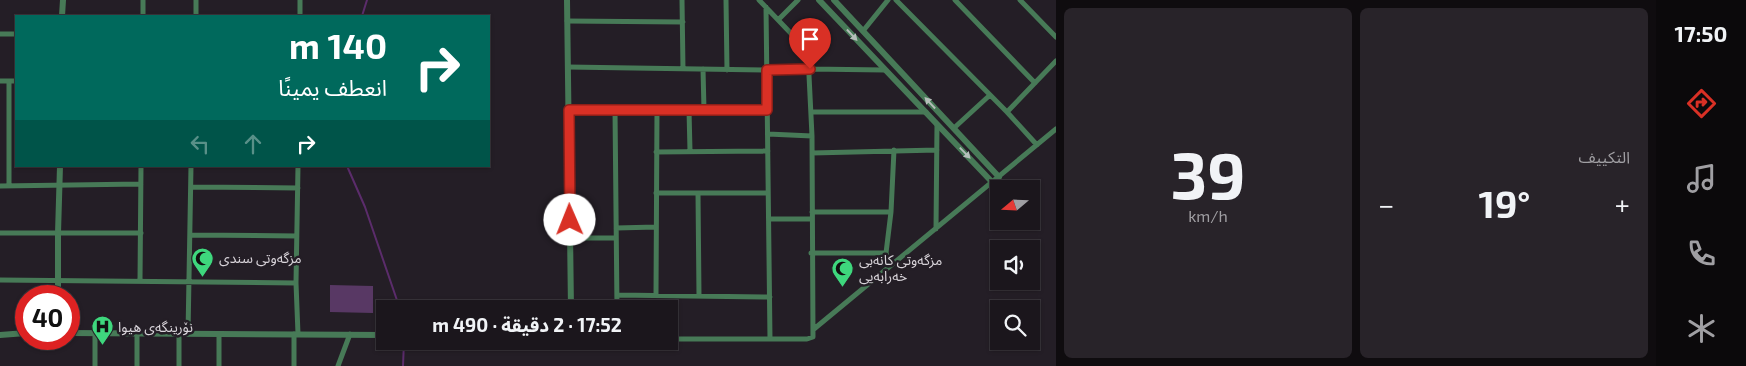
<!DOCTYPE html>
<html lang="ar">
<head>
<meta charset="utf-8">
<style>
  :root { --surface:#1b161c; --page:#282329; --text:#f1f3f6; --muted:#a09fa3; --line:#39353b; --accent:#d93025 }
  body { margin:0; font-family:"Exo 2","Noto Sans Arabic",sans-serif; background:var(--page); color:var(--text); direction:rtl; height:100vh; display:flex; flex-direction:column; font-size:19px; white-space:nowrap }
  * { box-sizing:border-box; margin:0 }
  p { font-size:16px; color:var(--muted) }
  .icon { flex:none; width:28px; height:28px; fill:none; stroke:currentColor; stroke-width:2; stroke-linecap:round; stroke-linejoin:round }
  .map { position:relative; flex:1; overflow:hidden; direction:ltr }
  .details { display:flex; flex-direction:column; gap:8px; padding:8px; background:#0f0c0f; width:600px }
  .details>* { flex:none }
  .hud { position:absolute; left:15px; top:15px; width:475px; height:152px; border-radius:0px; box-shadow:0 1px 4px #0004,0 0 0 1px var(--line); direction:rtl; background:#00695c; color:#fff; overflow:hidden }
  .needle { width:32px; rotate:251deg }
  .tools { position:absolute; left:990px; top:180px; display:grid; gap:10px }
  .tools a { display:grid; place-items:center; width:50px; height:50px; border-radius:0px; background:var(--surface); box-shadow:0 1px 4px #0004,0 0 0 1px var(--line); font-size:25px }
  .speed { position:absolute; left:15px; top:285px; display:flex; gap:10px; font-size:25px; font-weight:700; text-align:center }
  .speed>* { display:grid; place-content:center; width:65px; height:65px; border-radius:50%; background:var(--surface); box-shadow:0 1px 4px #0004,0 0 0 1px var(--line); line-height:1 }
  .speed .limit { border:8px solid #d22; background:#fff; color:#111 }
  .pin { position:absolute; display:grid; place-items:center; width:42px; height:42px; color:#fff; margin:-51px -21px; border-radius:50% 50% 50% 0; rotate:-45deg; box-shadow:0 0 5px #0007 }
  .pin .icon { rotate:45deg }
  .me { position:absolute; width:55px; margin:-28px; rotate:359deg; stroke-linejoin:round; filter:drop-shadow(0 0 4px #0008) }
  .turn { display:flex; align-items:center; gap:18px; height:105px; padding:0 20px; font-size:22px }
  .turn .icon { width:65px; height:65px; stroke-width:2.5 }
  .turn b { display:block; font-size:35px; line-height:42px }
  .lanes { display:flex; align-items:center; height:48px; padding:0 20px; background:#0003; justify-content:center; gap:25px; direction:ltr }
  .lanes .off { opacity:.35 }
  .big { font-size:38px; font-weight:700; line-height:1.1 }
  .details .widget { flex:1; display:flex; flex-direction:column; justify-content:center; gap:8px; min-width:0; padding:0 18px; border-radius:8px; background:var(--page) }
  .details .dial { align-items:center; gap:0 }
  .dial b { font-size:65px; line-height:1 }
  .heat { display:flex; justify-content:space-between; align-items:center; font-size:28px; direction:ltr }
  .details .tiles { flex:1; display:grid; gap:8px; grid-template-columns:repeat(2,1fr) }
  .trip { position:absolute; left:376px; top:300px; width:302px; height:50px; border-radius:0px; background:var(--surface); box-shadow:0 1px 4px #0004,0 0 0 1px var(--line); font-weight:700; line-height:50px; text-align:center; direction:rtl }
  main { display:flex; flex:1; min-height:0 }
  .tab-bar { display:flex; flex-direction:column; width:90px; justify-content:space-around; align-items:center; background:#0b090b; color:var(--muted) }
  .tab-bar .icon { width:35px; height:35px }
  .tab-bar .active { color:var(--accent) }
  .tab-bar b { font-size:22px; color:var(--text) }
  .map>svg:first-child { display:block }
  .park { fill:#583864 }
  .lines { fill:none; stroke-linecap:round; stroke-linejoin:round }
  .stream { stroke:#5b2c6b; stroke-width:2 }
  .minor { stroke:#477a57; stroke-width:5 }
  .tertiary { stroke:#477a57; stroke-width:6 }
  .oneway { fill:#b4beb9 }
  .route-casing { stroke:#8d1f18; stroke-width:12 }
  .route { stroke:#d93025; stroke-width:9 }
  .labels { text-anchor:middle; stroke-width:5; stroke-linejoin:round; paint-order:stroke }
  .poi-label { font-size:14px; fill:#d9d4da; stroke:#241e26; text-anchor:start }
</style>
</head>
<body>
<main>
<nav class="tab-bar">
<b>17:50</b>
<svg class="icon active" aria-label="directions" viewBox="0 0 24 24"><path d="M12 3l9 9-9 9-9-9zM9 14v-3h6M13 9l2 2-2 2"/></svg>
<svg class="icon" aria-label="music" viewBox="0 0 24 24"><path d="M9 18V5l10-2v13"/><circle cx="6" cy="18" r="3"/><circle cx="16" cy="16" r="3"/></svg>
<svg class="icon" aria-label="phone" viewBox="0 0 24 24"><path d="M5 4h4l2 5-3 2q2 4 5 5l2-3 5 2v4C11 20 4 13 5 4z"/></svg>
<svg class="icon" aria-label="climate" viewBox="0 0 24 24"><path d="M12 3v18M4 7l16 10M4 17L20 7"/></svg>
</nav>
<section class="details">
<div class="tiles">
<div class="widget"><p>التكييف</p>
<div class="heat"><a>−</a><b class="big">19°</b><a>+</a></div>
</div>
<div class="widget dial"><b>39</b><p>km/h</p></div>
</div>
</section>
<div class="map">
<svg width="1056" height="366" viewBox="0 0 1056 366">
  <rect width="100%" height="100%" fill="#241e26"/>
  <!-- park -->
  <path class="park" d="M330 285 373 286V313L330 312Z"/>
  <g class="lines">
    <!-- stream -->
    <path class="stream" d="M362 16 367 0
      M347 166 365 207 400 309
      M403 366 404 341"/>
    <!-- minor -->
    <path class="minor" d="M682 0 683 69
      M726 0 727 70
      M896 0 1007 112 1037 145
      M955 0 1035 83
      M1020 0 1056 37
      M766 7 770 339
      M143 16V0
      M196 16V0
      M300 16V0
      M779 19 798 0
      M567 21 683 22
      M863 31 888 0
      M0 34H16
      M568 67 767 70 810 69 885 70
      M703 69 704 110
      M0 81H16
      M569 110H767
      M615 110 617 309
      M689 110 690 151
      M812 112H926
      M1007 112 1056 61
      M954 128 990 95
      M768 134 812 136
      M656 152 768 151
      M812 153 937 150
      M0 186 141 184
      M9 186V81
      M191 187 298 188
      M656 193H768
      M698 193 699 296
      M812 212H891
      M769 219H812
      M616 228 656 227
      M936 229 937 124
      M0 233H141
      M190 235 297 236
      M570 238H616
      M811 253H886
      M890 266 886 253 891 212 894 150
      M0 280 296 283
      M140 281 141 166
      M617 295 770 297
      M656 295 657 110
      M814 329 1056 129
      M95 333V366
      M179 334V366
      M188 334 191 166
      M298 334 296 283 298 166
      M219 335V366
      M670 339H807L813 337 812 136 808 55 803 46 759 0
      M137 366V334
      M294 366V334
      M338 366 350 334"/>
    <!-- tertiary -->
    <path class="tertiary" d="M567 0 571 309
      M819 0 992 182
      M834 0 999 177
      M62 16 63 0
      M58 296V233L60 166
      M69 333 385 335
      M0 335 26 333"/>
  </g>
  <!-- one-way arrows -->
  <defs><path id="oneway-solid" d="M-6-.8H1V-3.2L6.5 0L1 3.2V.8H-6Z" transform="scale(1.25)"/></defs>
  <g class="oneway">
    <use href="#oneway-solid" transform="translate(852 35) rotate(47)"/>
    <use href="#oneway-solid" transform="translate(930 103) rotate(-133)"/>
    <use href="#oneway-solid" transform="translate(965 153) rotate(46)"/>
  </g>
  <g class="lines">
    <defs>
      <path id="route" d="M570 220 569 110H767V70L810 69"/>
    </defs>
    <!-- route casing -->
    <use href="#route" class="route-casing"/>
    <!-- route -->
    <use href="#route" class="route"/>
  </g>
  <!-- icons -->
  <defs>
    <symbol id="mosque-pin" viewBox="-11 -11 22 30"><path d="M0 17L-7.5 6A9.5 9.5 0 1 1 7.5 6Z" fill="#3ed77d" stroke="#241e26"/><path d="M3.5-4.9A6 6 0 1 0 3.5 4.9A5 5 0 1 1 3.5-4.9Z" fill="#111"/></symbol>
    <symbol id="hospital-pin" viewBox="-11 -11 22 30"><path d="M0 17L-7.5 6A9.5 9.5 0 1 1 7.5 6Z" fill="#3ed77d" stroke="#241e26"/><path d="M-5-5h3v3.5h4V-5h3V5h-3V1.5h-4V5h-3Z" fill="#111"/></symbol>
  </defs>
  <g fill-rule="evenodd">
    <use href="#mosque-pin" x="190" y="246" width="25" height="34"/>
    <use href="#mosque-pin" x="830" y="256" width="25" height="34"/>
    <use href="#hospital-pin" x="90" y="314" width="25" height="34"/>
  </g>
  <g class="labels">
    <!-- poi labels -->
    <g class="poi-label">
      <text x="219" y="263">مزگەوتی سندی</text>
      <text x="859" y="265">مزگەوتی کانەبی<tspan x="859" dy="16">خەرابەیی</tspan></text>
      <text x="118" y="332">نۆرینگەی هیوا</text>
    </g>
  </g>
</svg>
<div class="tools">
<a><svg class="needle" viewBox="-14 -14 28 28"><path d="M0-13l5 13h-10z" fill="#e53935"/><path d="M0 13l5-13h-10z" fill="#a09fa3"/></svg></a>
<a><svg class="icon" aria-label="sound" viewBox="0 0 24 24"><path d="M4 9h4l5-4v14l-5-4H4zM17 9q2 3 0 6"/></svg></a>
<a><svg class="icon" aria-label="search" viewBox="0 0 24 24"><circle cx="10" cy="10" r="6"/><path d="M15 15l6 6"/></svg></a>
</div>
<div class="speed"><div class="limit">40</div></div>
<div class="pin" style="left:810px;top:69px;background:#d93025"><svg class="icon" aria-label="arrive" viewBox="0 0 24 24"><path d="M6 21V4h12l-3 4 3 4H6"/></svg></div>
<svg class="me" style="left:570px;top:220px" viewBox="-20 -20 40 40"><circle r="19" fill="#fff"/><path d="M0-13L10 11 0 6-10 11z" fill="#d93025"/></svg>
<div class="trip">17:52 · 2 دقيقة · 490 m</div>
<div class="hud">
<div class="turn"><svg class="icon" aria-label="right" viewBox="0 0 24 24"><path d="M7 20v-9h11M14 6l5 5-5 5"/></svg><div><b>140 m</b>انعطف يمينًا</div></div>
<div class="lanes"><svg class="icon off" aria-label="left" viewBox="0 0 24 24"><path d="M17 20v-9H6M10 6l-5 5 5 5"/></svg><svg class="icon off" aria-label="ahead" viewBox="0 0 24 24"><path d="M12 20V5M6 11l6-6 6 6"/></svg><svg class="icon" aria-label="right" viewBox="0 0 24 24"><path d="M7 20v-9h11M14 6l5 5-5 5"/></svg></div>
</div>
</div>
</main>
</body>
</html>
